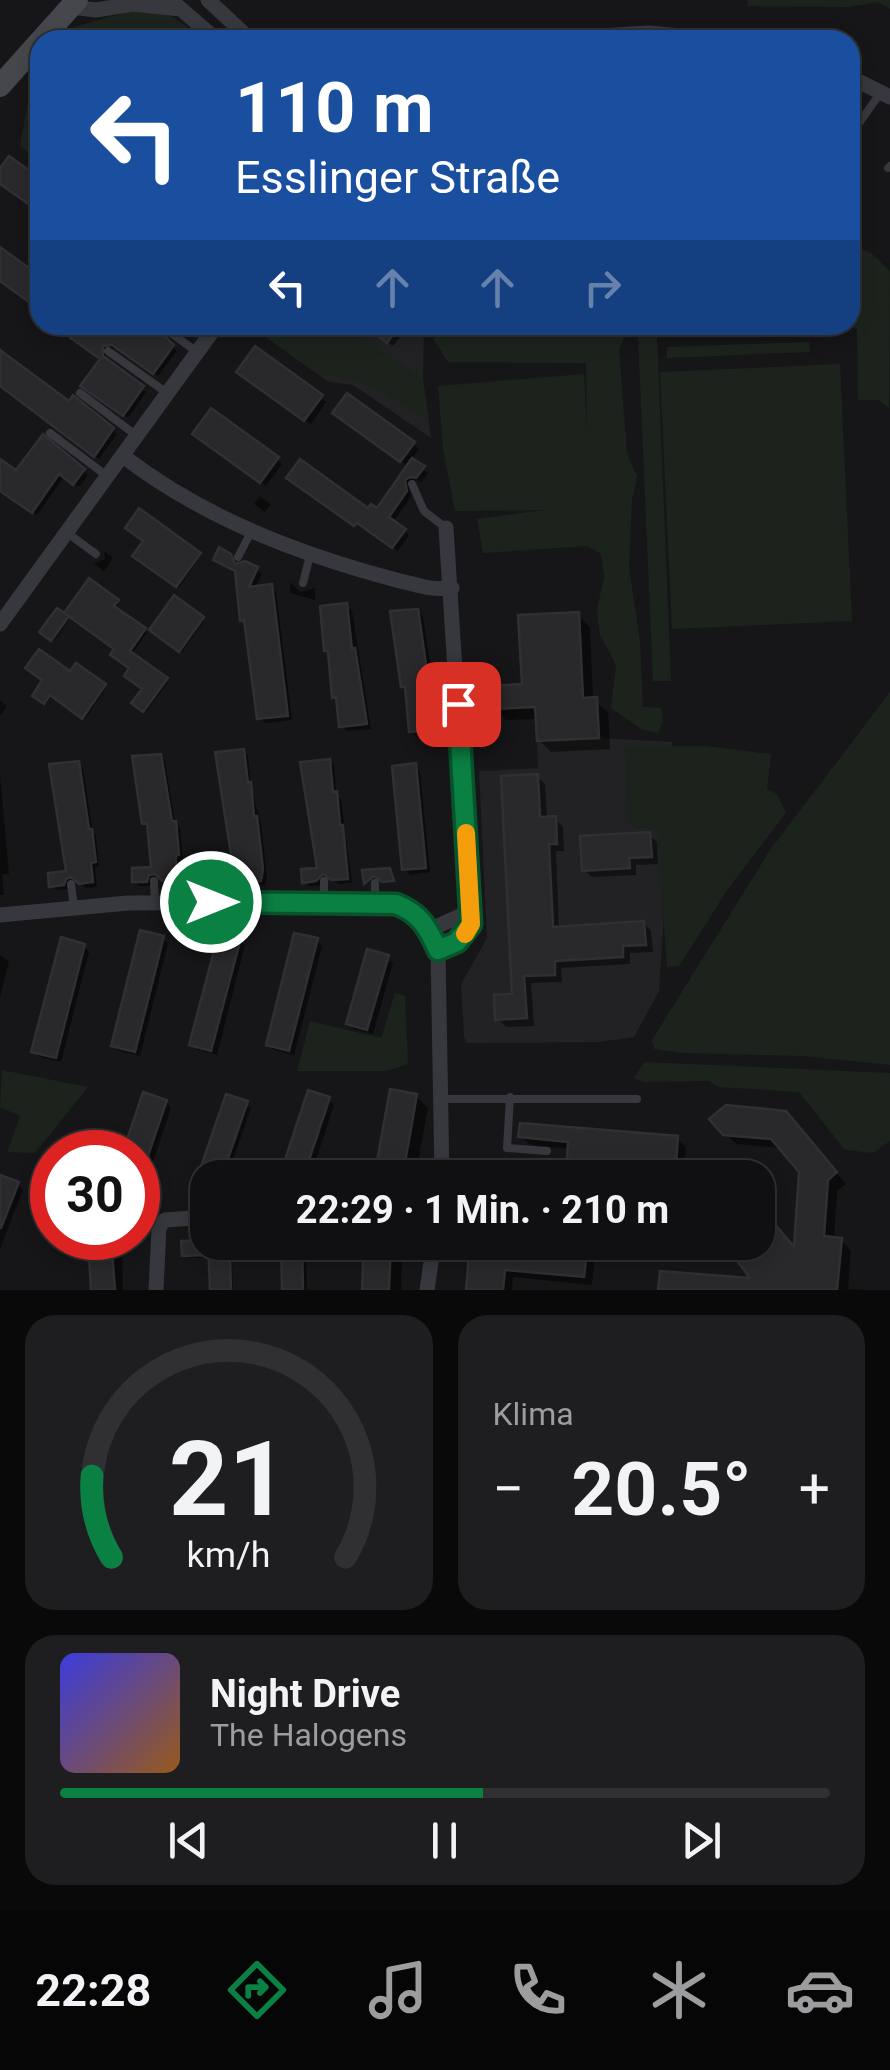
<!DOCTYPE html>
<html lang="de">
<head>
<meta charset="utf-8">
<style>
  :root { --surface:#101012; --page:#1e1e20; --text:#f1f3f6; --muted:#9c9d9f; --line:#303032; --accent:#0b8043 }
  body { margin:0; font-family:Roboto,sans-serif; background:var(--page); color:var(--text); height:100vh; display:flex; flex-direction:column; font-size:38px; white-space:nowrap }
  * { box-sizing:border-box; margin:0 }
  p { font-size:32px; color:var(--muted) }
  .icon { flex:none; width:55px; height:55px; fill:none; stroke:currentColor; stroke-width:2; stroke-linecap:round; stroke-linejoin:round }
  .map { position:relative; height:1290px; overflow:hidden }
  .details { display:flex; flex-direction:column; gap:25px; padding:25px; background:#09090a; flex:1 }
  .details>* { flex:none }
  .top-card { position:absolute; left:30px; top:30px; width:830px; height:305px; border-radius:30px; box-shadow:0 5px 15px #0003,0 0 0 2px var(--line); background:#1a4fa0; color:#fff; overflow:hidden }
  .speed { position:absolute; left:30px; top:1130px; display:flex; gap:20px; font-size:50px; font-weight:700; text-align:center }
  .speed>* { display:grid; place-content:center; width:130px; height:130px; border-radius:50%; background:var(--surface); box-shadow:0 5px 15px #0003,0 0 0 2px var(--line); line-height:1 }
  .speed .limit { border:15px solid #d22; background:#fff; color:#111 }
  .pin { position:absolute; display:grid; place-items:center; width:85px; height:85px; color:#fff; margin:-42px; border-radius:20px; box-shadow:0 5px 15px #0006 }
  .me { position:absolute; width:110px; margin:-55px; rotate:90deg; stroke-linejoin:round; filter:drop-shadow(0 0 8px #0008) }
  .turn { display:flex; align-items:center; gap:35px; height:210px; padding:0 40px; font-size:45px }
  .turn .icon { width:130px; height:130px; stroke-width:2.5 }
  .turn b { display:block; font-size:70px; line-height:85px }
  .lanes { display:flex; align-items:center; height:95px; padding:0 40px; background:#0003; justify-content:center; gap:50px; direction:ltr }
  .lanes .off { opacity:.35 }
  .big { font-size:75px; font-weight:700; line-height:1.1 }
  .details .card { flex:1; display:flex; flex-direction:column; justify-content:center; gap:15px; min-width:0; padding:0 35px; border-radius:30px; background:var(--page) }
  .details .dial { align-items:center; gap:0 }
  .dial svg { height:260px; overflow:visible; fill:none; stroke:var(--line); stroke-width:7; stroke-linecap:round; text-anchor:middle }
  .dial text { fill:var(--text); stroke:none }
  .song { display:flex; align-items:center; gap:30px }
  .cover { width:120px; height:120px; border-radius:15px; background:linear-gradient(135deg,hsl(240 70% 55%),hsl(30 70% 35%)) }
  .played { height:10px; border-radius:5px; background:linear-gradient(90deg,var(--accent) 55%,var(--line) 55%) }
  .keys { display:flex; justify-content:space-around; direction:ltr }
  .heat { display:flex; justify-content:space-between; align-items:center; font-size:55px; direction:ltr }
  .details .tiles { flex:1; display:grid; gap:25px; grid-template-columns:1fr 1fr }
  .card:last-child { grid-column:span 2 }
  .trip { position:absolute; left:190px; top:1160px; width:585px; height:100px; border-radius:30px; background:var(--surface); box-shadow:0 5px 15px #0003,0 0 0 2px var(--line); font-weight:700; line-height:100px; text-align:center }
  .tab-bar { display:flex; height:160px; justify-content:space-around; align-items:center; background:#060607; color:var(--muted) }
  .tab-bar .icon { width:70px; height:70px }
  .tab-bar .on { color:var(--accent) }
  .tab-bar b { font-size:45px; color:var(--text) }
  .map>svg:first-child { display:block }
  .built { fill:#222225 }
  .green { fill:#1c231d }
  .shadow { fill:#0007 }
  .building { fill:#29292c; stroke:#303034; stroke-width:2.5 }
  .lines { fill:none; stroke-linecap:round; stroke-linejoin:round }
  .service { stroke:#37383d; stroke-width:8 }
  .minor { stroke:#37383d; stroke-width:15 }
  .secondary { stroke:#45474d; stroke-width:22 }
  .route-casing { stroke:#07532c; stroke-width:25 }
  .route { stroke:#0b8043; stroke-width:18 }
  .slow { stroke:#f59e0b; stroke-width:18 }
</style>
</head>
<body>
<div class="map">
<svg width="890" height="1290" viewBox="0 0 890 1290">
  <rect width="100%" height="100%" fill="#161618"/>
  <!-- built -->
  <path class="built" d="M270 325H424L423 379 431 438 353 385 329 382 264 336Z
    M599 738 672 742 671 807 659 991 634 1037 599 1042 467 1043 464 1037 461 984 487 938 479 771 538 768 537 741Z"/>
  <!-- green -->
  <path class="green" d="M747 0H890V9L878 2 849 7 748 6Z
    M133 10C166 10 177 17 201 40H61L71 28Z
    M40 82V161L20 146 29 96Z
    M850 243 871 253 890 271 889 408 878 400H858L857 330 850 325Z
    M270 325H344L423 379 429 423C396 401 368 379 328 375L329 382 264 336Z
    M435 325H630L619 349 627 453 637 476 632 500 629 567 640 641 643 707 661 708 663 722 658 733 641 729 611 708 616 665 600 635 597 610 604 577 601 554 587 546 483 553 477 519 544 510 455 511 443 449 438 386 584 374 587 431 586 363 448 362 434 340Z
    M638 336H657L671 681H653Z
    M809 342 810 352 667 358V347Z
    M840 364 852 621 672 629 660 372Z
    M890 692V1065L803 1056 682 1053 654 1049 652 1040 770 850Z
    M625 746H705L771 754 767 789 777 794 786 813 730 886 679 966 667 967 657 829 634 828 628 824Z
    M395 993 405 996 408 1064 387 1071H297L310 1021 381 1038Z
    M644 1062 890 1073V1141L873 1153 845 1150 799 1092 718 1087 709 1081 643 1082 634 1078Z
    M2 1070 88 1087 35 1153 7 1152 20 1116 0 1107Z"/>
  <!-- shadow -->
  <path class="shadow" d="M58 325H95L117 341 129 325H158V336L177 351 158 376 119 348 106 349V362L146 392 128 418 87 389 103 359Z
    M174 325H195L188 335Z
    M365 325H409L393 346Z
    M0 353 117 434 99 459 0 384Z
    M245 377 321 397 326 402 311 424Z
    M341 418 413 444 419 449 411 460 428 473 422 482 416 480 409 486 411 497 393 522 409 535 398 551 294 482 369 511H378L409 467Z
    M201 439 277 459 282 464 266 486Z
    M0 462 17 474 83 471 88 475 79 487 64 477 37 515 0 489Z
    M260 496 271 505 265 512 254 504Z
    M140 512 201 556 179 587 136 555 146 541Z
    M104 551 113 558 104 571 94 564 105 559Z
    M230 556 237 566 244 563 262 574 255 589 271 587 276 592 292 720 265 723 260 718 247 625 242 620 237 573 216 559Z
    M89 582 119 604 115 610 147 632 131 655 168 682 146 712 135 703 145 689 117 649Z
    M290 582 300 592 315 588V600L290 593Z
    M175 599 204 621 182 652 152 630Z
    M346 606 352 611 371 729 347 731 342 726 339 701 335 696Z
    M57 611 69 620 54 641 42 632Z
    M417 611 423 617 441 734 417 737 412 731 393 614Z
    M578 615 590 627 593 700 608 712 610 749 551 752 539 740 538 719 506 720 494 708 524 686Z
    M77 666 106 688 85 719 53 695 46 704 37 697 71 675Z
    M0 701 7 706 0 716Z
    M243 751 248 756 251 786 261 824 267 876 265 885H254L244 876 237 885H224L219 881 236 870Z
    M160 756 165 761 175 823 180 828 183 859H179L180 885H169L161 877 154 880 151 886H139L135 881 154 870 150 828 145 823Z
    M329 761 334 766 336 795 341 799 352 883 339 884 329 876 322 885 309 886 304 881 320 870Z
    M78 764 83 769 93 832 96 836 99 867H95L97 887 86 888 78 880 70 883 68 889 56 890 51 886 69 873Z
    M415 766 420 772 430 872 410 875 405 869Z
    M0 774 9 874H2L4 895H0Z
    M537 776 545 784 547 819H555L563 827 564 851H556L559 929 644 923 651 931 653 952 630 953V964L561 968 562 982 531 983 534 1026 506 1027 498 1019 514 996Z
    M649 835 657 842 658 864 636 865V875L592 877 584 870Z
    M162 938 168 943 140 1056 119 1051 114 1045Z
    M239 940 245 945 217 1055 198 1050 192 1045Z
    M317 941 322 946 294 1055 274 1050 269 1044Z
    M84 946 89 952 61 1062 40 1057 34 1051Z
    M0 955 9 962 0 998Z
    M387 958 393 963 373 1034 354 1029 349 1024Z
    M145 1095 166 1102 171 1108 143 1191 138 1189V1152H125Z
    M416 1096 428 1108 415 1178H377Z
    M228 1097 251 1108 229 1171 250 1178H208V1185L199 1179Z
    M328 1099 334 1105 310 1178H281Z
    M713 1120 796 1124 846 1184 837 1191 834 1240H841L851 1251 848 1289 864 1290H661L755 1281 758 1205 796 1251 802 1171 782 1148 736 1144Z
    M521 1136 677 1138 686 1147 683 1178H568L570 1149 530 1145Z
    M0 1180 17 1184 23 1190 0 1249Z
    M90 1238H122L123 1290H94Z
    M224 1242 227 1257 232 1260 233 1290H212L211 1257 187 1258 184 1243Z
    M262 1242H301L306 1251 307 1290H285L284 1248H266Z
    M366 1242H393L402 1251 401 1290H365Z
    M472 1242H596L592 1285 513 1277 512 1290H469Z"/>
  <!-- building -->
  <path class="building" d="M9 156 40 178V212L0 184V168Z
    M0 247 40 276V310L0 281Z
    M53 325H100L117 337 126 325H153L174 345 153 374 112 345 103 346V356L144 386 123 416 80 386 100 359Z
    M364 325H400L387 343Z
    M255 346 323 395 304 421 236 372Z
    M0 350 69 401 73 395 114 428 94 457 0 386Z
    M347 393 415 442 400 462 332 413Z
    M211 408 279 457 260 483 192 434Z
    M43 434 85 469 73 485 59 474 32 513 0 491V459L16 470Z
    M412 458 425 466 416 478 410 477 405 480 407 491 389 517 406 529 392 548 357 523 354 526 286 478 300 459 368 508 371 504 377 508Z
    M139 508 201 553 176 587 132 556 143 541 125 528Z
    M219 547 231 554 235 564 245 561 258 567 249 587 272 584 288 716 257 719 244 620 240 621 235 571 213 560Z
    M89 578 119 600 114 606 146 628 130 651 168 678 143 712 131 703 142 689 124 676 129 668 110 655 114 649 64 613Z
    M174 595 204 617 179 652 149 630Z
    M347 603 352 649 355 648 367 724 339 727 336 697 332 698 328 651H324L320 606Z
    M57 608 69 616 51 641 39 632Z
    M418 609 429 685H433L437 730 409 732 405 687H401L390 611Z
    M579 612 583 698 597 697 599 738 537 741 535 707 491 709 490 686 522 684 518 615Z
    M39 649 70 671 76 663 106 684 82 719 50 695 44 704 32 696 42 680 25 668Z
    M244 749 248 783 251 782 254 816H257L263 869 261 881H246L238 874 232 881 217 882 216 868 233 867 215 752Z
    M161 754 172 821H176L179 855H176V881H162L155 874 149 875 147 882H132V868L151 867 147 823 142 824 132 756Z
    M330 759 333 792 337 791 340 825H343L348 879 331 880 323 874 316 881 302 883 301 869 317 868 300 762Z
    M79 761 89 829H92L96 862 91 863 93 882 79 884 71 877 66 879 64 885 49 887 48 873 66 871 49 764Z
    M416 763 426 868 402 870 392 766Z
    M538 774 540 817 556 816 557 844H549L553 927 644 921 646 945 623 946V957L555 961V975L524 976 527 1018 495 1020 494 995 512 994 501 776Z
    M650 832 652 857 629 858 630 868 582 871 580 836Z
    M390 868 394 881 382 882 374 876 364 884 362 870Z
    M140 930 164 936 135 1052 111 1046Z
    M219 932 241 938 211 1051 189 1045Z
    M294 933 318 938 289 1051 266 1045Z
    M61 937 85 944 56 1058 31 1052Z
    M367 949 389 955 367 1030 346 1024Z
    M390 1089 417 1094 408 1146 402 1178H374Z
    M308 1090 330 1097 303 1178H279Z
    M143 1092 167 1100 140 1179 138 1152H123Z
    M226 1094 248 1101 225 1167 250 1178H197Z
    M726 1105 786 1111 837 1172 828 1180 824 1236 842 1238 837 1290H658L660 1271 750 1278 723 1242H758V1204L794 1247 799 1172 771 1139 723 1135 709 1119Z
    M520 1123 678 1136 675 1178H566L568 1142 518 1137Z
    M0 1175 19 1182 1 1228H0Z
    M88 1238H111L115 1290H91Z
    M208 1240V1255L182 1256 181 1241Z
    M208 1242H224L225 1255H230L231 1290H210Z
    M281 1242 302 1244 303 1290H282Z
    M364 1242H391L389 1290H362Z
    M470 1242 588 1243 584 1277 505 1270 503 1290H466Z"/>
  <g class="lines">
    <!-- service -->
    <path class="service" d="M850 136 881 92
      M888 168 890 166
      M160 325 197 352
      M108 351 167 393
      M80 393 137 436
      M50 433 107 476
      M412 484 424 511 446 528
      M66 532 96 554
      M238 557 251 532
      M303 583 310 555
      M154 881 155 903
      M239 881V903
      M324 881V903
      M375 883V902
      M71 884 74 908
      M510 1097 507 1148 547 1151
      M442 1099H637"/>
    <!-- minor -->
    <path class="minor" d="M208 0 251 40
      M174 3 217 40
      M71 7 96 10 132 4 181 9
      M532 40 649 33 722 40
      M850 77 890 97
      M123 456C205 519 301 555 400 581 422 586 429 590 452 588
      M0 624 217 325
      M0 915 128 903 375 902C410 905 425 919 438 950L442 1178
      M429 930 462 915 469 907
      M438 950 457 942 471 924 446 528
      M156 1290 159 1227 165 1220 208 1217
      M427 1290 434 1242"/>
    <!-- secondary -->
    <path class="secondary" d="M41 40 77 0
      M0 86 40 41"/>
  </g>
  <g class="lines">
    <defs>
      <path id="route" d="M211 902 396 904C420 913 428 928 438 950L457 942 471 924 458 704"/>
    </defs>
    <!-- route casing -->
    <use href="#route" class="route-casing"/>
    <!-- route -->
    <use href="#route" class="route"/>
    <!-- slow -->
    <path class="slow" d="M465 934 471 924 466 833"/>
  </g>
</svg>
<div class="speed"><div class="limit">30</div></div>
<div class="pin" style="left:458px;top:704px;background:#d93025"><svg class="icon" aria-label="arrive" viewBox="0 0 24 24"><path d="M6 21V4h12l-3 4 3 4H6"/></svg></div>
<svg class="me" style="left:211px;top:902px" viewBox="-20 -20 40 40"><circle r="17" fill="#0b8043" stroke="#fff" stroke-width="3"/><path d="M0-11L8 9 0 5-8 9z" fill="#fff"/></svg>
<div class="trip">22:29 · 1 Min. · 210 m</div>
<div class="top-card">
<div class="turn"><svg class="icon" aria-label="left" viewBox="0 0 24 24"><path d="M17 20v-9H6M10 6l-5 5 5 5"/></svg><div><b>110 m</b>Esslinger Straße</div></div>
<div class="lanes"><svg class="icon" aria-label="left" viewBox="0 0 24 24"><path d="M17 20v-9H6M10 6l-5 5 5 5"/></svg><svg class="icon off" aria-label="ahead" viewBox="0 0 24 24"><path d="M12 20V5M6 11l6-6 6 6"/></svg><svg class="icon off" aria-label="ahead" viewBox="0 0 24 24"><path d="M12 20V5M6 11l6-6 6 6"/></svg><svg class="icon off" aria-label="right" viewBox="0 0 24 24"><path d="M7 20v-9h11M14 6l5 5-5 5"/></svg></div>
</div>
</div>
<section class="details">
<div class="tiles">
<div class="card dial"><svg viewBox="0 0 100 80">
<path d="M14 69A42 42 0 1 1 86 69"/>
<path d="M14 69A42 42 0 0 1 8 44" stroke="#0b8043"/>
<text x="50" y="56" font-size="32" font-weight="700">21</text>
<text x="50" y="72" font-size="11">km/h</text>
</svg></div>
<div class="card"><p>Klima</p>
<div class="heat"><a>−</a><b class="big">20.5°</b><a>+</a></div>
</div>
<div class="card">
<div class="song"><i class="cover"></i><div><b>Night Drive</b><p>The Halogens</p></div></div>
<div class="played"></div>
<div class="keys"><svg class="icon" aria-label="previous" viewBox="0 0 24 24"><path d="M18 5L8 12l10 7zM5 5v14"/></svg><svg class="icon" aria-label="pause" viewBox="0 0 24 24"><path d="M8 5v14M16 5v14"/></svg><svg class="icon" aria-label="next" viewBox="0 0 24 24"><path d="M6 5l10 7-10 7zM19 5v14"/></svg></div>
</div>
</div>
</section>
<nav class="tab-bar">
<b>22:28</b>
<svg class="icon on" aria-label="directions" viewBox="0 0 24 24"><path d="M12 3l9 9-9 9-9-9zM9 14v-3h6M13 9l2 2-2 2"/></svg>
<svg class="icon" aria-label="music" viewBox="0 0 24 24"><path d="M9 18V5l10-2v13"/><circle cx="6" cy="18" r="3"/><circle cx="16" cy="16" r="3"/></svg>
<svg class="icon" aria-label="phone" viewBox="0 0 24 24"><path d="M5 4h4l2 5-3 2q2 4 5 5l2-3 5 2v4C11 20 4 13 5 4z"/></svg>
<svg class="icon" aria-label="climate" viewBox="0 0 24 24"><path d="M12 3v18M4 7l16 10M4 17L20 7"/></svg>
<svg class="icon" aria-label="car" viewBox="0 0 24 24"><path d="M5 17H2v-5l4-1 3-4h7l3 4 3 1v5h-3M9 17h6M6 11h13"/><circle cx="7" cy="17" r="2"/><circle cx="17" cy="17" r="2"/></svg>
</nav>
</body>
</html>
